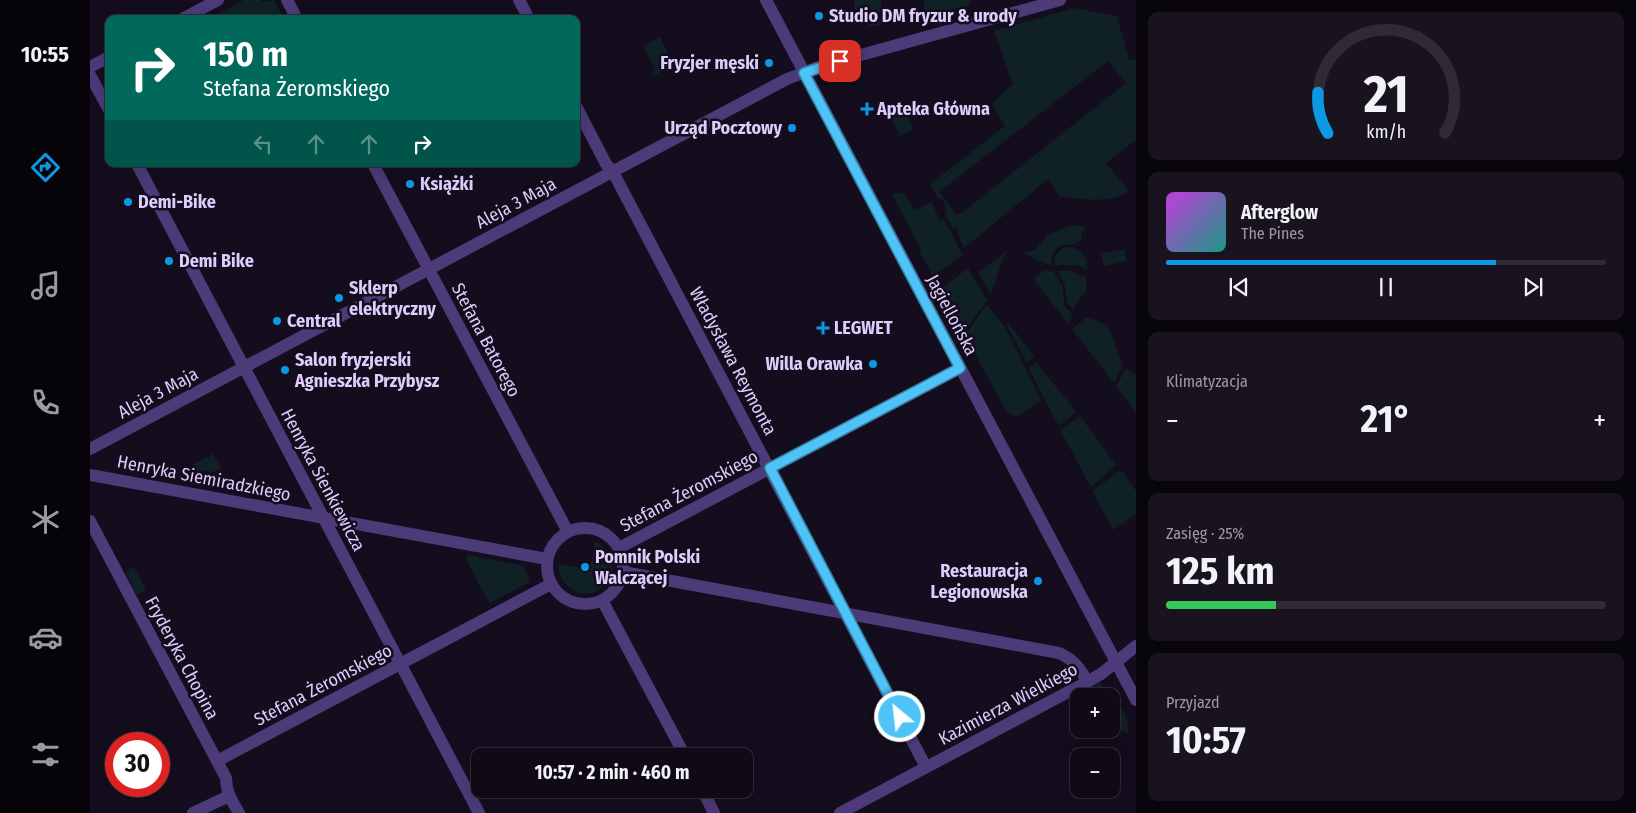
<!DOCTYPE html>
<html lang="pl">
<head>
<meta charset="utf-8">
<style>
  :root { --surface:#0f0a16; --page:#18131f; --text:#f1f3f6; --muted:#9b9aa1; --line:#2f2b35; --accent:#0d98e6 }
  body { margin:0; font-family:"Fira Sans Condensed",sans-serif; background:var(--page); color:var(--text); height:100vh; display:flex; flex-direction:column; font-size:19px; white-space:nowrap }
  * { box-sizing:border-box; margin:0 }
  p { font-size:16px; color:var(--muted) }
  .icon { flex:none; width:28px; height:28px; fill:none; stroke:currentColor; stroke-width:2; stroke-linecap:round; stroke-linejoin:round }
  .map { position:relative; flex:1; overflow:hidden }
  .drawer { display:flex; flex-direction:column; gap:12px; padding:12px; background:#08060c; width:500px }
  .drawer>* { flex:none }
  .hud { position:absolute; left:15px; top:15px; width:475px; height:152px; border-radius:10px; box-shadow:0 5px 20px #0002,0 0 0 1px var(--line); background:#00695c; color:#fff; overflow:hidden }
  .controls { position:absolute; left:980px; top:688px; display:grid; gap:10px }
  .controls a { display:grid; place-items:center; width:50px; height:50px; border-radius:10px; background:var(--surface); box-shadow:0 5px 20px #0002,0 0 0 1px var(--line); font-size:25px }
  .speed { position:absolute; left:15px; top:732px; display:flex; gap:10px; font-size:25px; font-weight:700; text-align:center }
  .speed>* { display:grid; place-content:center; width:65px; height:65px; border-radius:50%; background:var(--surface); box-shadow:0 5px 20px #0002,0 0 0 1px var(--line); line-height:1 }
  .speed .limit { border:8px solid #d22; background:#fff; color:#111 }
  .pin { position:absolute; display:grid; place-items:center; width:42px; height:42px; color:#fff; margin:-21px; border-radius:10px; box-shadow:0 2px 8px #0006 }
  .me { position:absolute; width:55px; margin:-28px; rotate:332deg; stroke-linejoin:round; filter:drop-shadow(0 0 4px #0008) }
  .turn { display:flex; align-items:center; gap:18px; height:105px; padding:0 15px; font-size:22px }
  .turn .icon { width:65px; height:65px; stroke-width:2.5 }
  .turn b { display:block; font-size:35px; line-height:42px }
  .lanes { display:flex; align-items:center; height:48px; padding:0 15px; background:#0003; justify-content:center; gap:25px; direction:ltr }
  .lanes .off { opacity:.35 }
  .big { font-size:38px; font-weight:700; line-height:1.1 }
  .drawer .tile { flex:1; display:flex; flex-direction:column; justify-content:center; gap:8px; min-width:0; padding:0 18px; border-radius:10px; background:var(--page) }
  .drawer .dial { align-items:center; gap:0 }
  .dial svg { height:130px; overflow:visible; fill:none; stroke:var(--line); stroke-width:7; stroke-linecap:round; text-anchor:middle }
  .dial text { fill:var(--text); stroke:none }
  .song { display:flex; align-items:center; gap:15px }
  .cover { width:60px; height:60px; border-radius:8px; background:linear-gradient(135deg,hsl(290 70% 55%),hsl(170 70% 35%)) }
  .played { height:5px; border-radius:2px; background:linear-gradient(90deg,var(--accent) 75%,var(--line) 75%) }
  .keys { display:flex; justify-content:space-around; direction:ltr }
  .heat { display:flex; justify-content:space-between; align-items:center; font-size:28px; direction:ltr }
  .charge { height:8px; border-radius:4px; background:linear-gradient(90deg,#34c759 25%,var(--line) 0) }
  .trip { position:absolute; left:381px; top:748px; width:282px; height:50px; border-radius:10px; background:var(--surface); box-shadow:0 5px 20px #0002,0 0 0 1px var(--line); font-weight:700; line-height:50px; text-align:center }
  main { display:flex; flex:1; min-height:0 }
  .dock { display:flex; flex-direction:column; width:90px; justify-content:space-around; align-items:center; background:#060409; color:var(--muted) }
  .dock .icon { width:35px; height:35px }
  .dock .on { color:var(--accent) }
  .dock b { font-size:22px; color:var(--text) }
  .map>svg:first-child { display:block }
  .green { fill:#102126; fill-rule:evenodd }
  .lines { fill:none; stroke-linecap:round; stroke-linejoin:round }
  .minor { stroke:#4d3a79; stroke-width:12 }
  .tertiary { stroke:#4d3a79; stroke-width:12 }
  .route-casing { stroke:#337fa1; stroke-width:12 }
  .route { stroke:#4fc3f7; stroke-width:9 }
  .poi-dot { fill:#0d98e6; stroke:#140d1d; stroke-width:2 }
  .labels { text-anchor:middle; stroke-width:5; stroke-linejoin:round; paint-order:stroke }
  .poi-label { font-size:18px; font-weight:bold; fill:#deccfc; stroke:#140d1d; text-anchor:start }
  .street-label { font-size:18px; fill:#deccfc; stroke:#140d1d }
</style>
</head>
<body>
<main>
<nav class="dock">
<b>10:55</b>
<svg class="icon on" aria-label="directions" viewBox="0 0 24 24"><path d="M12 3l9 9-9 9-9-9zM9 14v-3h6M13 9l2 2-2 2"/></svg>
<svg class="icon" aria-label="music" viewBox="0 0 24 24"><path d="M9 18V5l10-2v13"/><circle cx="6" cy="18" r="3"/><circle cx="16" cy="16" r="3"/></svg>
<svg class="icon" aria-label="phone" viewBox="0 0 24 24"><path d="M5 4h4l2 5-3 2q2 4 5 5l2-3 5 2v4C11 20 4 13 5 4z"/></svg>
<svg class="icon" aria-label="climate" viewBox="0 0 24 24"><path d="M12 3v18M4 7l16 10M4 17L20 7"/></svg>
<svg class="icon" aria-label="car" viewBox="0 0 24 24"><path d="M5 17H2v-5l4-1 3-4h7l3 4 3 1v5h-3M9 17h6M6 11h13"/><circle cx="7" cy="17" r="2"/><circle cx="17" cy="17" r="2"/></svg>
<svg class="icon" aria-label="filters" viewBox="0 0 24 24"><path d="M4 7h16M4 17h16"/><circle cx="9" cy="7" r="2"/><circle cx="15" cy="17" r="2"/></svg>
</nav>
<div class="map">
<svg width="1046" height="813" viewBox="0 0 1046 813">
  <rect width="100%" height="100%" fill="#140d1d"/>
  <!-- green -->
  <path class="green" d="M154 0H171L172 2 184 0 194 19H120Z
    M764 0H791V25C775 30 764 16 764 0Z
    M834 0H880V5L834 17Z
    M984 8 1027 16 1039 60 1046 59V140L1016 163 1039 191C1021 204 994 199 973 197L969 196 958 179 874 248 867 232 866 227 863 229 855 215 857 210 852 198 848 199 840 184 915 126 902 104 923 84 904 31ZM1018 61 1036 83 873 212 866 215 854 197H852L850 191Z
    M570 37 584 64 562 77 565 68 553 46Z
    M812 108 824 129 810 136 799 115Z
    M814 192 824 210 841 202 851 222 853 218 873 255 845 275 843 276 828 249H831L802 194Z
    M979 226H993L995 231 991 233 992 239 986 244 969 246 962 254 961 265 952 263 933 253 946 249 957 235Z
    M974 247C989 246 998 254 997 270L986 265H964L966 254Z
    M1034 249 1037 261 1014 266 1011 254Z
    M917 251 918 252 914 256 901 294 888 273Z
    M878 268 897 300 873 334 850 290Z
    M954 270 964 272 972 286 975 307 982 313 979 325 945 281V278Z
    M978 270 996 277V292L987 302 983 310 977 303 975 286 968 271Z
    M898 306 915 327 951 400 927 417 917 412 875 336 893 309Z
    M996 318C1028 323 1021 343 1033 365L1024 383 982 329Z
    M919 324 944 356 937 363 917 326Z
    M946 362 985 410V413L970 425 967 424 939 368Z
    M1036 368 1046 375V412L1026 387Z
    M990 416 1026 465 1002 486H1000L971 431 972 429Z
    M123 454 131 469 123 472 109 470 106 483 97 481 99 467Z
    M1029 471H1032L1046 491V514L1023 530 1003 493 1004 490Z
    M505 541C549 567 500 616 474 582 470 577 468 571 469 564L498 569 499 564 501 563Z
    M379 555 434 566 440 582 400 603 393 592 376 558Z
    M44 567 56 590 47 595 36 574 37 570Z
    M1010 682C1022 699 1040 710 1038 733L1021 727V696H989V706L984 697Z"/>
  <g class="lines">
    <!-- minor -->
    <path class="minor" d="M197 0 207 19
      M429 0 439 19
      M92 19 128 0
      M0 67 19 57
      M0 75 19 110
      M486 106 516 164 523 172 836 767
      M47 164 389 813
      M283 164 478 532
      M0 449 697 79 731 66 970 0
      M0 475 457 559
      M0 521 136 778C136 792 142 801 149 813
      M457 566a38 38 0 1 1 76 0a38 38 0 1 1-76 0Z
      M529 548 870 368
      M533 572 969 653C983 659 991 668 997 682
      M512 600 595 756
      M127 761 461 584
      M612 789 624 813
      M103 813 139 796
      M750 813 997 682 1011 674 1046 646"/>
    <!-- tertiary -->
    <path class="tertiary" d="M676 0 1046 700"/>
  </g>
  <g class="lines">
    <defs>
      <path id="route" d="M750 61 714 73 870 368 680 468 810 717"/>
    </defs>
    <!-- route casing -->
    <use href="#route" class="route-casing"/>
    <!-- route -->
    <use href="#route" class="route"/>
  </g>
  <!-- markers -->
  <g class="poi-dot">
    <circle cx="729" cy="16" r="5"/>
    <circle cx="679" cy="63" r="5"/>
    <path d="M774.5 101.5h5v5h5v5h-5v5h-5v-5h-5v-5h5z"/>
    <circle cx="702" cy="128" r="5"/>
    <circle cx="320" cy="184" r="5"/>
    <circle cx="38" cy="202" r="5"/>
    <circle cx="79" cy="261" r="5"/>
    <circle cx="249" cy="298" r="5"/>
    <circle cx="187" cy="321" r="5"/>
    <path d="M730.5 320.5h5v5h5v5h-5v5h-5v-5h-5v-5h5z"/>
    <circle cx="783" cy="364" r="5"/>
    <circle cx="195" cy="370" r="5"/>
    <circle cx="495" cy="567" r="5"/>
    <circle cx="948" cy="581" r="5"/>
  </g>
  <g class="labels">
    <!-- poi labels -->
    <g class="poi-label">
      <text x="739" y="22">Studio DM fryzur &amp; urody</text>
      <text x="669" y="69" text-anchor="end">Fryzjer męski</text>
      <text x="787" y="115">Apteka Główna</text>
      <text x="692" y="134" text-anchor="end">Urząd Pocztowy</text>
      <text x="330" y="190">Książki</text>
      <text x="48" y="208">Demi-Bike</text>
      <text x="89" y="267">Demi Bike</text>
      <text x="259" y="294">Sklerp<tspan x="259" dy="21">elektryczny</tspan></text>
      <text x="197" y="327">Central</text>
      <text x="744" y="334">LEGWET</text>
      <text x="205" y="366">Salon fryzjerski<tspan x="205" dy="21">Agnieszka Przybysz</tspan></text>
      <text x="773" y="370" text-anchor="end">Willa Orawka</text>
      <text x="505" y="563">Pomnik Polski<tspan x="505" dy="21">Walczącej</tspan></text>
      <text x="938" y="577" text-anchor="end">Restauracja<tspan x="938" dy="21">Legionowska</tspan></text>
    </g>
    <!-- street labels -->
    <g class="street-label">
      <text transform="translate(426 203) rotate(-28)" y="6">Aleja 3 Maja</text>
      <text transform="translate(862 315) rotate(62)" y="6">Jagiellońska</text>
      <text transform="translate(396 340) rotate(62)" y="6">Stefana Batorego</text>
      <text transform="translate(643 361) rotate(62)" y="6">Władysława Reymonta</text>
      <text transform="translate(68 393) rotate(-28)" y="6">Aleja 3 Maja</text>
      <text transform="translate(114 478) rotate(11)" y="6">Henryka Siemiradzkiego</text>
      <text transform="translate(233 480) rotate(62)" y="6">Henryka Sienkiewicza</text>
      <text transform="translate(599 491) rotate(-28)" y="6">Stefana Żeromskiego</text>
      <text transform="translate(92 658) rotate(62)" y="6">Fryderyka Chopina</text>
      <text transform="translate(233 685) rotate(-28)" y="6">Stefana Żeromskiego</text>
      <text transform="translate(918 704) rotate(-28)" y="6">Kazimierza Wielkiego</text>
    </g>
  </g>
</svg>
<div class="controls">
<a>+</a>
<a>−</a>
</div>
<div class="speed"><div class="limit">30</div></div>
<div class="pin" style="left:750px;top:61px;background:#d93025"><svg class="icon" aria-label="arrive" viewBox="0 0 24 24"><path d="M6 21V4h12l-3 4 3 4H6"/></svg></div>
<svg class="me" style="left:810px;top:717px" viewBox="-20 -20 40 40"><circle r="17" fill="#4fc3f7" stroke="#fff" stroke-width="3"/><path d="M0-11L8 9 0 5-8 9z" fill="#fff"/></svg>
<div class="trip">10:57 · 2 min · 460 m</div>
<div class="hud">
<div class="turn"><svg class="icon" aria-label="right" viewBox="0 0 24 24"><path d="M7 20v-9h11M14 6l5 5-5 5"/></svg><div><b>150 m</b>Stefana Żeromskiego</div></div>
<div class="lanes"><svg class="icon off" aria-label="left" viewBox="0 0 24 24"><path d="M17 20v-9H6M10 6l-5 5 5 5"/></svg><svg class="icon off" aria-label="ahead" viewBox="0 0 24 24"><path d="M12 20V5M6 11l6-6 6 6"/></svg><svg class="icon off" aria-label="ahead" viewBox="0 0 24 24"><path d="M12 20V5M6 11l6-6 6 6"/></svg><svg class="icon" aria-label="right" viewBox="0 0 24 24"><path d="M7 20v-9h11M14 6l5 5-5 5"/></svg></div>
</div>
</div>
<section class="drawer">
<div class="tile dial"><svg viewBox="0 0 100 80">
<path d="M14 69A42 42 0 1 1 86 69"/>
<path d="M14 69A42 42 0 0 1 8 44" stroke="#0d98e6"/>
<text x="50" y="56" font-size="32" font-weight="700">21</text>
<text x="50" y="72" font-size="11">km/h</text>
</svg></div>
<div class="tile">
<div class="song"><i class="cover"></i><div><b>Afterglow</b><p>The Pines</p></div></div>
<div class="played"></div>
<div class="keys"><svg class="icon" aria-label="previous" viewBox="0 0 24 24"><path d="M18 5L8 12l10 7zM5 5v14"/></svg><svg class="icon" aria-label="pause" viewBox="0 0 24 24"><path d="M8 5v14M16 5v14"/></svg><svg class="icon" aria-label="next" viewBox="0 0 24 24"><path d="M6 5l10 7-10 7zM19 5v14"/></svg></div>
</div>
<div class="tile"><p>Klimatyzacja</p>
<div class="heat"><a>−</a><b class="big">21°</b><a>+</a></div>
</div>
<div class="tile"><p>Zasięg · 25%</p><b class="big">125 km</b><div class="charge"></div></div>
<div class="tile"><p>Przyjazd</p><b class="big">10:57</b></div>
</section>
</main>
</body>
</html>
